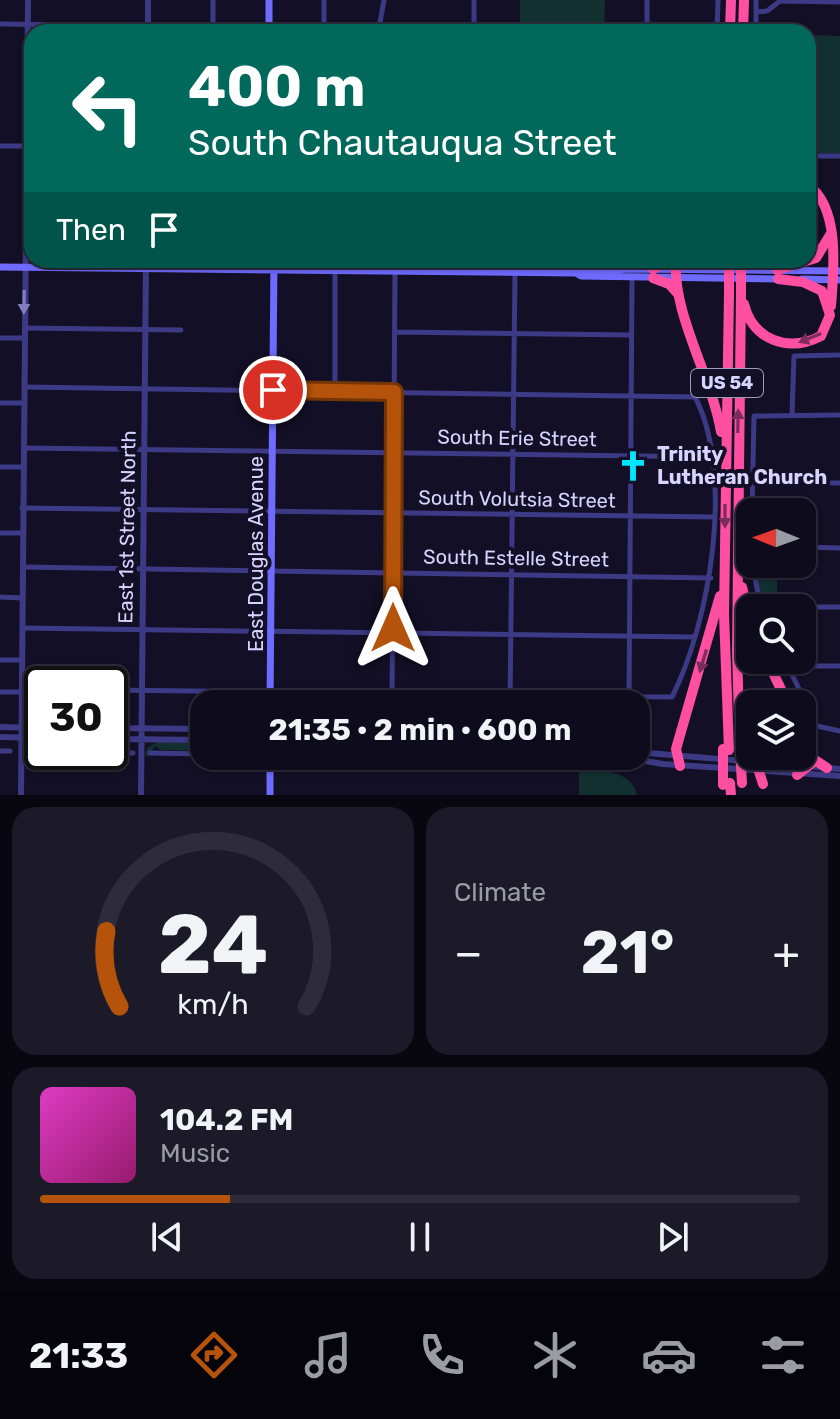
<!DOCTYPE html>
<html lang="en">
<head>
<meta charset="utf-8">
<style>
  :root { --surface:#0e0b1c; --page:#1c1929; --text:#f1f3f6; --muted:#9b9ba3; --line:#2e2b3b; --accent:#b45309 }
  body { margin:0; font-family:Rubik,sans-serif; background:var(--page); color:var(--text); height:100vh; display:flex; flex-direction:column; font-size:30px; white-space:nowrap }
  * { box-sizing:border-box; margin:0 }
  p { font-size:26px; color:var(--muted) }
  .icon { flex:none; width:44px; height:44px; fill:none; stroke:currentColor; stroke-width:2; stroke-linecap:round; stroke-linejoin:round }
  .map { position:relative; height:795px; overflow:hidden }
  .panel { display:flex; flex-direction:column; gap:12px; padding:12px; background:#08060f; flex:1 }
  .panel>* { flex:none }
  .hud { position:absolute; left:24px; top:24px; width:792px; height:244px; border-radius:24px; box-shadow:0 2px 6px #0004,0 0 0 2px var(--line); background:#00695c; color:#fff; overflow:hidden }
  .needle { width:52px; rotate:271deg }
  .controls { position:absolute; left:736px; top:498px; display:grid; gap:16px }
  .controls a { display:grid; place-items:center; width:80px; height:80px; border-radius:16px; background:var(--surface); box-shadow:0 2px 6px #0004,0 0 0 2px var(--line); font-size:40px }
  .speed { position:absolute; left:24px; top:666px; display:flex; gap:16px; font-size:40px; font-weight:700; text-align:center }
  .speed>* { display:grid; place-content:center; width:104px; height:104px; border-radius:50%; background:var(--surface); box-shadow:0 2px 6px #0004,0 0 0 2px var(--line); line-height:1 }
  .speed .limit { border:4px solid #111; border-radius:12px; background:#fff; color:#111 }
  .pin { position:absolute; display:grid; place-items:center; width:68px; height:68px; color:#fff; margin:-34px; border:4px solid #fff; border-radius:50%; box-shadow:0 2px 8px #0007 }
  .me { position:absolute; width:88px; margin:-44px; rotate:0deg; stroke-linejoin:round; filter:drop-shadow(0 0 6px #0008) }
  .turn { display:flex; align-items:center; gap:28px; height:168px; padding:0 32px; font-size:36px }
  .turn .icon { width:104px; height:104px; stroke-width:2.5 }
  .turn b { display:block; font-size:56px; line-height:68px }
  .then { display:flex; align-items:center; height:76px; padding:0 32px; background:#0003; gap:16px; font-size:30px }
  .big { font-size:60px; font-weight:700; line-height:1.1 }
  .panel .tile { flex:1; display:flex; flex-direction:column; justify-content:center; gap:12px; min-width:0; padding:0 28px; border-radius:24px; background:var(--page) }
  .panel .dial { align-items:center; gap:0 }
  .dial svg { height:208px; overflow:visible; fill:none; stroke:var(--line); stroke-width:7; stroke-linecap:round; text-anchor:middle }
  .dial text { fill:var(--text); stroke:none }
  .song { display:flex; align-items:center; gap:24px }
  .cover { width:96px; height:96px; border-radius:12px; background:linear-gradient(135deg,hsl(310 70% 55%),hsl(320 70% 35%)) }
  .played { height:8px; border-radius:4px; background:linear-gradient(90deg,var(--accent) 25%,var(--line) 25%) }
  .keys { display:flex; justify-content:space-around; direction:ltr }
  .heat { display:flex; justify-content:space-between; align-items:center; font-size:44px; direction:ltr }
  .panel .tiles { flex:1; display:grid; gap:12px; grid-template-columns:1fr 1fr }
  .tile:last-child { grid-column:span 2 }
  .trip { position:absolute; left:190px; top:690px; width:460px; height:80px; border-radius:24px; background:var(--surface); box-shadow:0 2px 6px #0004,0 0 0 2px var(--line); font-weight:700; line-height:80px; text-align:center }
  .dock { display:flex; height:128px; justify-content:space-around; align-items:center; background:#06040b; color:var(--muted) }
  .dock .icon { width:56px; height:56px }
  .dock .current { color:var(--accent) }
  .dock b { font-size:36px; color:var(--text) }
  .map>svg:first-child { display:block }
  .green { fill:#12302f }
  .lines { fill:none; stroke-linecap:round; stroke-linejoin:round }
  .minor { stroke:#3d3a85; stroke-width:5 }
  .tertiary { stroke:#3d3a85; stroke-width:6 }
  .secondary { stroke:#6f6bff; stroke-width:7 }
  .motorway { stroke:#ff4fa3; stroke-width:10 }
  .motorway-bridge { stroke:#ff4fa3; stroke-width:10 }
  .oneway { fill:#837fbc }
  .oneway2 { fill:#7d2c5e }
  .route-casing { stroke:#753606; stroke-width:20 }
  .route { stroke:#b45309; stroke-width:14 }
  .labels { text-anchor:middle; stroke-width:8; stroke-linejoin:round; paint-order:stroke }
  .shield { fill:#130f26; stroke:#9e99be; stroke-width:2 }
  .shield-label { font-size:18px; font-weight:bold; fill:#d9d4ff }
  .street-label { font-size:20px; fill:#d9d4ff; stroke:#130f26 }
  .poi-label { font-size:20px; font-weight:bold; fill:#d9d4ff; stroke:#130f26; text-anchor:start }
</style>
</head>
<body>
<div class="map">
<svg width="840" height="795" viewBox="0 0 840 795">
  <rect width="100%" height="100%" fill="#130f26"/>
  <!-- green -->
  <path class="green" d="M520 0H605L604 29H520Z
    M808 35 840 36V153H808Z
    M754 564H777V604L762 601Z
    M157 742 204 743V751L161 750 155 746 149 756H145L147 748Z
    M579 770C602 771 631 769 637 795H579Z"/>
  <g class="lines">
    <!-- minor -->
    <path class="minor" d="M780 1 840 2
      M756 12 767 11 780 1
      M0 24 614 32
      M324 28V0
      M379 28 384 0
      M474 30V0
      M213 32V0
      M647 32V0
      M717 32 718 0
      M756 32V0
      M0 146H32
      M808 156H840
      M629 269V260
      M507 272 508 260
      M24 328 181 330
      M395 332 632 335
      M0 338H24
      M24 387 695 397C735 474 710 622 672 697L110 690
      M335 391V260
      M0 403H23
      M792 414 794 356 840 355
      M23 448 713 457
      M0 467H23
      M752 482 840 483
      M22 508 713 517
      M752 512 754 416 840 415
      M0 533H22
      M802 547 840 548
      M752 564 761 607
      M23 567 711 578
      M0 597 22 598
      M761 607H840
      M22 628 693 637
      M0 660H21
      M785 660 817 726 840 731
      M788 666H840
      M21 689H42
      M0 692H21
      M392 704 395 272
      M510 704 515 272
      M629 704 632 278
      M0 751H10
      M21 751 42 752
      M64 752 133 753
      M150 753 204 754"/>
    <!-- tertiary -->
    <path class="tertiary" d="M148 32V0
      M0 727 42 728
      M110 728 204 729
      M0 737 42 738
      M110 739 204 740
      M636 752 840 769
      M616 756 663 764 840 776
      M21 795 28 0
      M141 795 146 260"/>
    <!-- secondary -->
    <path class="secondary" d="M269 32V0
      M0 267 576 273 629 269 840 271
      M576 273 581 276 781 279
      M802 279 840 280
      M270 704 274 260
      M270 795V756"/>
    <!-- motorway -->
    <path class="motorway" d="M730 32 731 0
      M743 32 744 0
      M808 185C840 207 834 269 831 306
      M676 260C672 314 712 377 721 432
      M653 269 672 260
      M777 270 816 258 830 235
      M653 278 669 284 678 294
      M744 304C753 340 788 353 821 336L830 315 822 291 803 282 778 279
      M742 587 750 620
      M767 660 788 704
      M744 713 750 742
      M729 750 724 614 729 293
      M740 751 737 651 741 293
      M812 758 827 768
      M680 766 676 749 720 596
      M797 775 812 763 802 734
      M730 783 731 795"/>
    <!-- motorway-bridge -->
    <path class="motorway-bridge" d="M729 293V260
      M741 293V260
      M740 751 742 783
      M754 756 763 784
      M723 785V749"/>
  </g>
  <!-- one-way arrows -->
  <defs><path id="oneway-solid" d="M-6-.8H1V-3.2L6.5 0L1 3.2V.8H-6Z" transform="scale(2)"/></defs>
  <use class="oneway" href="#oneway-solid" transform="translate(24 302) rotate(91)"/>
  <g class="oneway2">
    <use href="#oneway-solid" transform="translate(810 338) rotate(158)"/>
    <use href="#oneway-solid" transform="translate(738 421) rotate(-89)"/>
    <use href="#oneway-solid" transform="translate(725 516) rotate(90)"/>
    <use href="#oneway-solid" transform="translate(703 661) rotate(107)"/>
  </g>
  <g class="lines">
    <defs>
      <path id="route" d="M273 390 394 392 393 628"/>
    </defs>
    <!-- route casing -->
    <use href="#route" class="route-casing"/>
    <!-- route -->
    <use href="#route" class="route"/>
  </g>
  <!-- icons -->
  <defs>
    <symbol id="church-bare" viewBox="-9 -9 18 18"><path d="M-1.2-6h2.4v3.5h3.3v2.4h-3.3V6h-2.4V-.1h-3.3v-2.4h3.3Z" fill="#00e5ff" stroke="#130f26" stroke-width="2.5" paint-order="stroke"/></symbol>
  </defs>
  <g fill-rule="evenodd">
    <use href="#church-bare" x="611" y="444" width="44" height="44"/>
  </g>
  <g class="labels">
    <!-- shield labels -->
    <rect class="shield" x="691" y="369" width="72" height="28" rx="6"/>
    <g class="shield-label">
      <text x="727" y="389">US 54</text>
    </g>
    <!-- street labels -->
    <g class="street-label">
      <text transform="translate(517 438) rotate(1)" y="7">South Erie Street</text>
      <text transform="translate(517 499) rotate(1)" y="7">South Volutsia Street</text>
      <text transform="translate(127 527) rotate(-89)" y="7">East 1st Street North</text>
      <text transform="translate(256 554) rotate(-90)" y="7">East Douglas Avenue</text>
      <text transform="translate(516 558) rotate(1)" y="7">South Estelle Street</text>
    </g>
    <!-- poi labels -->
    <g class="poi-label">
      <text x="657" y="461">Trinity<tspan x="657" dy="23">Lutheran Church</tspan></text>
    </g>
  </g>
</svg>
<div class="controls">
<a><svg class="needle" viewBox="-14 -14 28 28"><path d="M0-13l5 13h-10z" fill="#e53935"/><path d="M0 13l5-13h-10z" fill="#9b9ba3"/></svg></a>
<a><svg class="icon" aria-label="search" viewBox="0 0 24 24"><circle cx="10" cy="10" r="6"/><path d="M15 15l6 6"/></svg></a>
<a><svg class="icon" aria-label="layers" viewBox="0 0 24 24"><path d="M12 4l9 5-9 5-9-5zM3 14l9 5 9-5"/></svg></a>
</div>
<div class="speed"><div class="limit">30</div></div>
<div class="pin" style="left:273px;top:390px;background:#d93025"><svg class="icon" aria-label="arrive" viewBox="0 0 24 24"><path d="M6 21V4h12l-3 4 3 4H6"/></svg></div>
<svg class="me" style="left:393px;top:628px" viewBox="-20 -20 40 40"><path d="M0-17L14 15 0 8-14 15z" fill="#b45309" stroke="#fff" stroke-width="4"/></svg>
<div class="trip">21:35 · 2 min · 600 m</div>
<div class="hud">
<div class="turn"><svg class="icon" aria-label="left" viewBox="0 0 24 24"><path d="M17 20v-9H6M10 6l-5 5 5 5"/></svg><div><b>400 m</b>South Chautauqua Street</div></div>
<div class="then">Then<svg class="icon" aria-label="arrive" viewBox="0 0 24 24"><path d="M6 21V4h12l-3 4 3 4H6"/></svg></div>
</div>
</div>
<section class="panel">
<div class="tiles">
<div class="tile dial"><svg viewBox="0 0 100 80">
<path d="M14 69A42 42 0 1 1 86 69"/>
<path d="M14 69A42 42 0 0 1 9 40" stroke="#b45309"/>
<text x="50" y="56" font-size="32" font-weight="700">24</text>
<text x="50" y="72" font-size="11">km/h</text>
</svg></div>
<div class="tile"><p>Climate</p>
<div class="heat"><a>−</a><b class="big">21°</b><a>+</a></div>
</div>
<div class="tile">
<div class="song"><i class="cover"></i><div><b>104.2 FM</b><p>Music</p></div></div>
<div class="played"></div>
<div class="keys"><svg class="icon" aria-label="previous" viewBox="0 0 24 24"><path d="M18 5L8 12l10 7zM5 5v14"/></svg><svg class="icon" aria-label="pause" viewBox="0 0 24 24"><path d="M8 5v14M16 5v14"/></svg><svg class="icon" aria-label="next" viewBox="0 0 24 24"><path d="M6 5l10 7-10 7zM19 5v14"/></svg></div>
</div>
</div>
</section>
<nav class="dock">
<b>21:33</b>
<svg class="icon current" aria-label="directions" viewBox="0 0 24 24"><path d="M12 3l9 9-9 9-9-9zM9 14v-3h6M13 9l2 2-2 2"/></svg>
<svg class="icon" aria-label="music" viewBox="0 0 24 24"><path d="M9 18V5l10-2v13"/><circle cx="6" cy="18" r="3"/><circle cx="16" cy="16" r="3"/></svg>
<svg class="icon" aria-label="phone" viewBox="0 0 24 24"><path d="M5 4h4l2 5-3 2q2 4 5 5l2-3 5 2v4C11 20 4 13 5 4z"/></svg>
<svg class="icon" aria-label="climate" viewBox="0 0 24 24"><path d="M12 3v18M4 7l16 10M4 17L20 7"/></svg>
<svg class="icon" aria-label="car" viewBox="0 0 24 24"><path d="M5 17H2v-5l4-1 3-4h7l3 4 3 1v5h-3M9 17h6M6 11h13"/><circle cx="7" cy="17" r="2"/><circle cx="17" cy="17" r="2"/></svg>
<svg class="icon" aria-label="filters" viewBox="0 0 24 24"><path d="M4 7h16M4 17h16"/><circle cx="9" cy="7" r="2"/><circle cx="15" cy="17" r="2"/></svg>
</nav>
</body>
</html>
